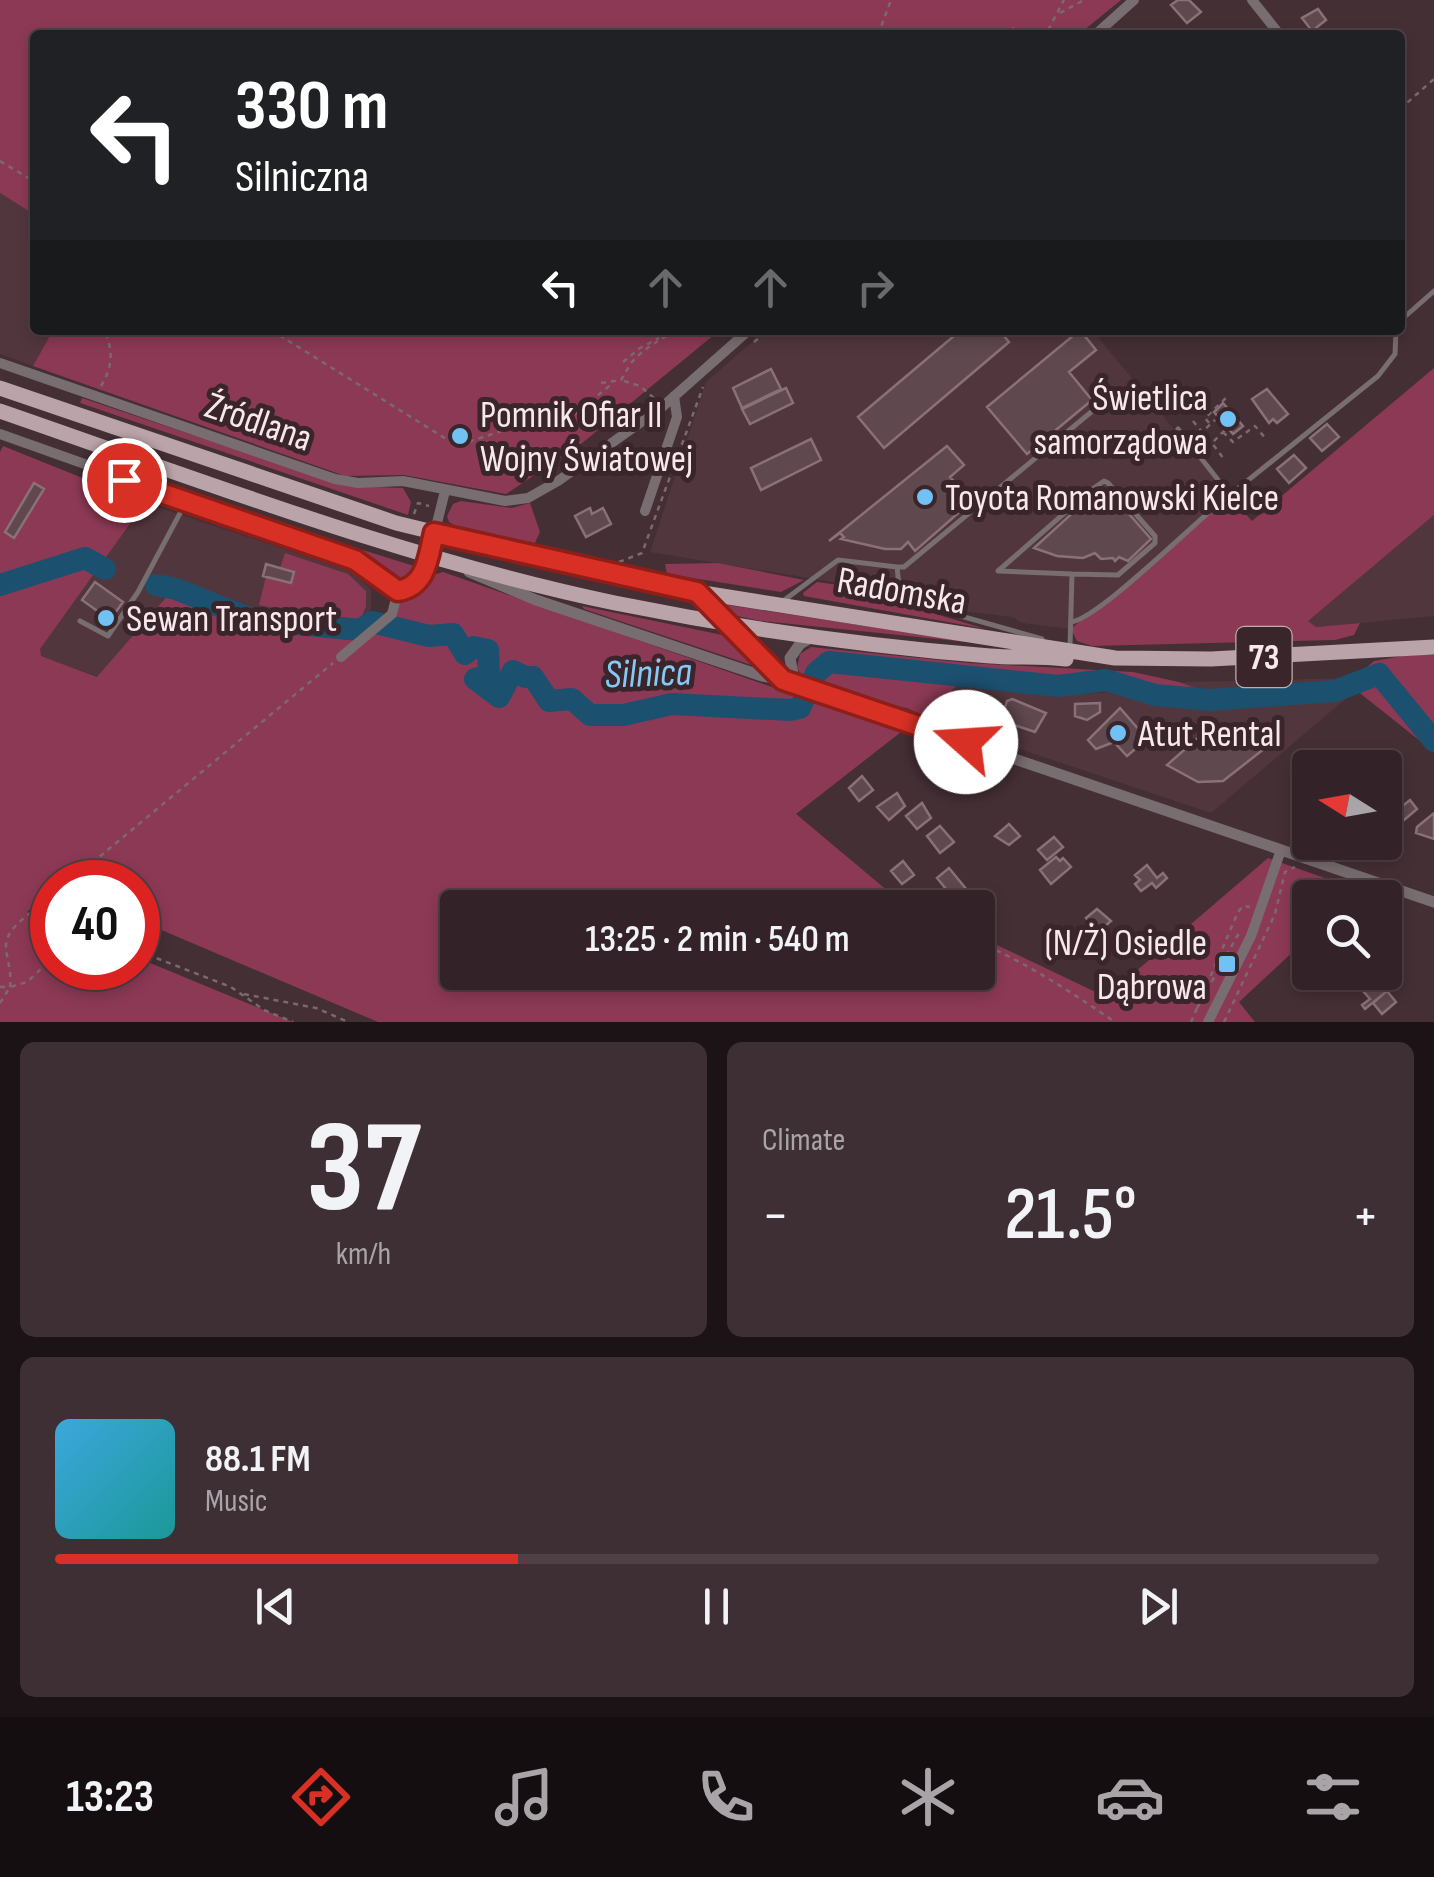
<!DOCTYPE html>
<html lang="en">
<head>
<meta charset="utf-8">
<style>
  :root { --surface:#332328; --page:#3e2f34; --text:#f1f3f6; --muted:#a9a4a8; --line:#4e4045; --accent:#d93025 }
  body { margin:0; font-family:"Sofia Sans Condensed",sans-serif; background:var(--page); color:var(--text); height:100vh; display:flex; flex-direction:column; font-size:38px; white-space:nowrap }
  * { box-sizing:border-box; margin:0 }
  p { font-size:32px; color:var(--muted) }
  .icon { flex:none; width:55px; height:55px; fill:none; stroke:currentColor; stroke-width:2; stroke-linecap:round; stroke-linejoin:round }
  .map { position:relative; height:1022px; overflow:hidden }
  .sheet { display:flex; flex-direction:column; gap:20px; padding:20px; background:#1c1316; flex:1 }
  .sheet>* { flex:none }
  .guide { position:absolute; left:30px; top:30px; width:1375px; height:305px; border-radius:10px; box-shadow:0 5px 15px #0003,0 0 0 2px var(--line); background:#202124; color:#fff; overflow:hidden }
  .needle { width:65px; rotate:281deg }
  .tools { position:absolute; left:1292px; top:750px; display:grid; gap:20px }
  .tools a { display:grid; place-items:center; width:110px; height:110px; border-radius:10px; background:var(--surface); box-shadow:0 5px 15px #0003,0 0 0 2px var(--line); font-size:50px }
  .speed { position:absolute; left:30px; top:860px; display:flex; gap:20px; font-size:50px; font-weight:700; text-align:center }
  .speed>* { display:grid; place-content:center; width:130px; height:130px; border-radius:50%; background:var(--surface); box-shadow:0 5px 15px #0003,0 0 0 2px var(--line); line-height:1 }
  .speed .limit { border:15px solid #d22; background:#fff; color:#111 }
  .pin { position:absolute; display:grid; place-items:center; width:85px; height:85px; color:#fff; margin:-42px; border:5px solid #fff; border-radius:50%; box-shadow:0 2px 10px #0007 }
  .me { position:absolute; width:110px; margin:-55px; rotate:289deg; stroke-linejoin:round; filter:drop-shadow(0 0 8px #0008) }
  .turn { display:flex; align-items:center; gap:35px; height:210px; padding:0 40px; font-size:45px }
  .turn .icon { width:130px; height:130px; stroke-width:2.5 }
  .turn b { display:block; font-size:70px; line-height:85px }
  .lanes { display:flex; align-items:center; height:95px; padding:0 40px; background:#0003; justify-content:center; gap:50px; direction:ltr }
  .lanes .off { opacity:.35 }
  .big { font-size:75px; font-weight:600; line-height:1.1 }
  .sheet .widget { flex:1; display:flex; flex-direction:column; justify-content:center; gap:15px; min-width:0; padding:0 35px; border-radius:15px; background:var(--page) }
  .sheet .dial { align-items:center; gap:0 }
  .dial b { font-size:130px; line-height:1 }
  .song { display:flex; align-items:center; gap:30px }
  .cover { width:120px; height:120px; border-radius:15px; background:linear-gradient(135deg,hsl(200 70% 55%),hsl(180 70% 35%)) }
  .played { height:10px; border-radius:5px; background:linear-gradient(90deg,var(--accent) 35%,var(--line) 35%) }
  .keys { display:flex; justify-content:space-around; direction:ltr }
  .heat { display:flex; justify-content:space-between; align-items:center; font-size:55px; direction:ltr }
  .sheet .tiles { flex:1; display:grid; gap:20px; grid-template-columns:1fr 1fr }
  .widget:last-child { grid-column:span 2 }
  .trip { position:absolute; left:440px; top:890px; width:555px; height:100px; border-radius:10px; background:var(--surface); box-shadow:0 5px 15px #0003,0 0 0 2px var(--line); font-weight:600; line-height:100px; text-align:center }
  .tabs { display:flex; height:160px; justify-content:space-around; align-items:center; background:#140e10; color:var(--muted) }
  .tabs .icon { width:70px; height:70px }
  .tabs .current { color:var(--accent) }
  .tabs b { font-size:45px; color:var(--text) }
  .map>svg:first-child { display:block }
  .built { fill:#52363e }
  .green { fill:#8c3955 }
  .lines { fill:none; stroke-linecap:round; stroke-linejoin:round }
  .river { stroke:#1c506f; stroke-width:22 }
  .building { fill:#5f484e; stroke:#8a7177; stroke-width:2.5 }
  .path { stroke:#7c696f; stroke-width:2.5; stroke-dasharray:5 5; stroke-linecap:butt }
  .service { stroke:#786d70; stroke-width:5 }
  .minor { stroke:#786d70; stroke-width:10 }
  .tertiary { stroke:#786d70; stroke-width:11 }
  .primary { stroke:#baa3a9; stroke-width:15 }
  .route-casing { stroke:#8d1f18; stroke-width:25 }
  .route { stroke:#d93025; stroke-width:18 }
  .poi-dot { fill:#72c1f5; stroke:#3a252b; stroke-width:4 }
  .labels { text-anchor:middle; stroke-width:10; stroke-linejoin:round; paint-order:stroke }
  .shield { fill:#3a252b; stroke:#beaeb2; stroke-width:2.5 }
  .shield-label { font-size:35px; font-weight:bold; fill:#f7e8ec }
  .poi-label { font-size:38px; fill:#f7e8ec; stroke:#3a252b; text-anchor:start }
  .street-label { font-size:38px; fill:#f7e8ec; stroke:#3a252b }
  .water-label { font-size:40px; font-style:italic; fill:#86c9f7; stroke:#3a252b }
</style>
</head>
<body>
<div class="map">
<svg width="1434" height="1022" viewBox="0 0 1434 1022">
  <rect width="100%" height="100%" fill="#442f35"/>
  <!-- built -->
  <path class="built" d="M0 193 35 215V330H53L33 366 0 354Z
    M766 330H1092L1229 496 1071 629 1022 623 1012 617 962 611 900 593 650 552 706 382Z
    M145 503 351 571 371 589V608L365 623 260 612 176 587 98 677 40 656V649Z
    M1434 515V616L1316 627 1307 621Z
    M1354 678 1356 690 1211 813 927 718 959 683 1055 691 1059 695 1131 691 1186 682Z"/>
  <!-- green -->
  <path class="green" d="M0 0H1121L1078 35H35V215L0 193Z
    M53 330H720L581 444 506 494 404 475 345 476 33 366Z
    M1434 368V515L1308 621 1316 627 1360 623 1354 635 1335 640 1092 646 1077 641 1071 629 1229 496 1252 521Z
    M82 398 345 486 403 488 411 502 408 515 80 403Z
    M3 446 145 503 40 649 41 656 97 677 176 586 260 612 365 623 373 629 399 597 421 587 429 576 443 572 901 732 796 814 907 907 458 908V972H978V936L1106 997 1268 858 1359 890 1351 897 1310 898V936L1239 1002 1255 1022H378L138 920V882H52V890L27 912 52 923V968H138V958L293 1022H0V452Z
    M461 501 512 508 530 503 540 532 534 545 456 526 449 522 447 516 453 504Z
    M248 514 414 566 413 575 405 581 391 579 365 558 247 517Z
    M285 553 348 574 366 591V606L361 619 297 613 259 605 266 576 291 582 294 572 280 568Z
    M718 563 804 580 781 592 667 574 665 564Z
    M817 582 897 593 909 606 986 629 804 596 803 593Z
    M721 604 977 643 761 621 737 616Z
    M582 606 737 638 766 670 584 609Z
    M811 647 969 663 1133 672 1179 682 1203 691 1207 698 1168 699 1113 688 1055 691 959 683 927 718 907 708 874 702 802 677 797 668 800 654Z
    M1407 655H1434V752L1356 690 1354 678 1374 661Z"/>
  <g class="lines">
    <!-- river -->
    <path class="river" d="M0 585 85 558 105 569
      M156 585 176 589 254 620 360 630 372 622 429 636 453 634 465 654 473 647 488 650 489 675 475 679 499 697 513 671 525 677H533L549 701 572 699 590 715H623L672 704 790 710 800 708 816 673 829 662 1058 686 1106 680 1155 695 1210 700 1335 691 1379 674 1434 741"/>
  </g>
  <!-- building -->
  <path class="building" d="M1178 0H1189L1201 12 1187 23 1171 5Z
    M1318 9 1326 20 1312 31 1302 18Z
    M961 330H999L1009 342 884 448 858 417Z
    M1080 330 1096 350 1069 372 1092 400 1027 454 987 407Z
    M771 369 781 389 742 408 733 388Z
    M786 388 793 403 750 424 742 409Z
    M1267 389 1288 414 1277 423 1273 419 1269 423 1252 399Z
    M1223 403 1243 426 1233 434 1214 412Z
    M1327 424 1339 437 1322 451 1310 438Z
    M811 439 821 460 761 490 751 468Z
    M947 446 964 465 950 477 972 501 915 551 908 542 901 549H885L841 539 844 537 840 533 829 541Z
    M1294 455 1306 468 1289 483 1277 469Z
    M34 483 44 489 14 538 5 532Z
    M1100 488 1107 489 1151 539 1128 561 1119 557 1115 561 1113 558 1101 559 1095 553 1083 558 1057 556 1034 548Z
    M590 508 592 514 603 508 611 524 586 537 575 516Z
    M266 564 294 572 291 583 263 576Z
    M95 582 123 602 110 620 82 600Z
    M1012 699 1046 713 1035 732 1005 722 1002 717 1007 701Z
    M1100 703V712L1087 720 1075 716V704Z
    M1120 708 1147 739 1127 756 1114 742 1096 749 1088 740Z
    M1215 723 1232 729 1238 735 1243 730 1263 737 1269 745 1223 781 1198 782 1167 765Z
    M862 776 873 790 859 801 849 788Z
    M897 793 905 806 889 820 877 807Z
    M1410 800 1417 809 1397 826 1389 817Z
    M922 803 931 818 917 829 906 816Z
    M1434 813V839L1416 833 1417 827Z
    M1009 824 1020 836 1009 845 995 836Z
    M940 826 954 842 940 853 927 836Z
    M1054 837 1063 847 1047 860 1038 850Z
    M1056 857 1060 861 1063 858 1071 867 1051 884 1040 870Z
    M903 861 914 875 902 884 891 871Z
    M1147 865 1157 878 1163 873 1167 878 1156 888 1152 883 1141 891 1135 884 1140 880 1135 875Z
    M949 868 967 890 955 900 937 878Z
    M1097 909 1111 921 1098 932 1086 918Z
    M1377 980 1387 991 1365 1009 1362 1005 1370 999 1363 991Z
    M1387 991 1396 1002 1382 1014 1373 1003Z"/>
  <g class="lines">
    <!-- path -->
    <path class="path" d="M1060 13 1084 0
      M1012 28 1028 35
      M878 35 891 0
      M1040 35 1047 32 1064 0
      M1400 109 1434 79
      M0 161 35 182
      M271 330 451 442H468L532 421 559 420 575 414 613 383
      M754 342 768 330
      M623 362 640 348 659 338
      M624 381 640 386 655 399
      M601 383 621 380 631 363 643 351 675 330
      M101 386C113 366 113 352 105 330
      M1193 421 1202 432 1215 420
      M1209 423 1205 418 1227 397
      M1219 423 1225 430 1212 443 1224 459
      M1223 432 1233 442 1255 426 1267 440
      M414 514 418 503 429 506
      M619 562 642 553 703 387
      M69 882 333 663
      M812 891 849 908
      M978 942C1027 963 1071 992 1115 1022
      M138 951 231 987 264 1010 293 1022
      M0 987H10C12 968 6 959 6 945 7 924 39 909 52 897
      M244 994 316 1008 348 1022
      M0 1003 10 987 27 982 52 959
      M1197 1008 1240 931
      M1191 1022 1238 912 1243 906 1250 907
      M1224 1022 1275 914 1285 872 1295 867"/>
    <!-- service -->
    <path class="service" d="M1400 321 1434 291
      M1178 429 1230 495
      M897 567H904L1119 389
      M783 601 838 560 897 567 899 586 911 602 1042 639
      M80 621 108 636 138 592 186 502
      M1071 622C1098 619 1193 524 1221 502 1273 460 1326 418 1378 376L1395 354 1396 330
      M1070 647 1072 574 998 571 1091 490 1104 481 1108 483 1155 536V543L1118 575 1072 574"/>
    <!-- minor -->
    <path class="minor" d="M1252 0 1280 35
      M1095 35 1134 0
      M0 363 335 479 358 483 403 481 505 501 528 498 558 481 661 408 749 330
      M0 434 355 560 398 591 411 589 426 567 445 491
      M645 511 677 417 674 396
      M341 657 392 614 398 591
      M1208 1022 1251 936 1281 850"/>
    <!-- tertiary -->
    <path class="tertiary" d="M469 572 536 600 762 676 783 680 1434 902
      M699 593 783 680
      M800 686 793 675 790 658 800 644 812 637"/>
    <!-- primary -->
    <path class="primary" d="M0 388 396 523 560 563 697 592 1115 658 1211 659 1434 647
      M0 411C203 481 404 559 615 603 738 628 864 646 990 656 1015 658 1040 656 1066 659"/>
  </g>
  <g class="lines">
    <defs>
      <path id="route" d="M124 480 355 560 398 591C427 586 428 557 434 533L697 592 783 680 966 742"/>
    </defs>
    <!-- route casing -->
    <use href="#route" class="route-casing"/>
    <!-- route -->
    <use href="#route" class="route"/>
  </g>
  <!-- markers -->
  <g class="poi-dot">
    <circle cx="1228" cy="419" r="10"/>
    <circle cx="460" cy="436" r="10"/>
    <circle cx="925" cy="497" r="10"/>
    <circle cx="106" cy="618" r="10"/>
    <circle cx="1118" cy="733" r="10"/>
    <rect x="1217" y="954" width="20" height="20" rx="5"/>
  </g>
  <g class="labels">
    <!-- shield labels -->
    <rect class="shield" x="1236.5" y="627" width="55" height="60" rx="8"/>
    <g class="shield-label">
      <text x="1264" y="669">73</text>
    </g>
    <!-- poi labels -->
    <g class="poi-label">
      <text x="1208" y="410" text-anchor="end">Świetlica<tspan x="1208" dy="44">samorządowa</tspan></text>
      <text x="480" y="427">Pomnik Ofiar II<tspan x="480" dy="44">Wojny Światowej</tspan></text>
      <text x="945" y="510">Toyota Romanowski Kielce</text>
      <text x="126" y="631">Sewan Transport</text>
      <text x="1138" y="746">Atut Rental</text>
      <text x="1207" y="955" text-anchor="end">(N/Ż) Osiedle<tspan x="1207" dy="44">Dąbrowa</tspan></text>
    </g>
    <!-- street labels -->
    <g class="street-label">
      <text transform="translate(259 421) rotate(19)" y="13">Źródlana</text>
      <text transform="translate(902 590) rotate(10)" y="13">Radomska</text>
    </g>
    <!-- water labels -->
    <g class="water-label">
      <text transform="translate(648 672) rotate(-2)" y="14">Silnica</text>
    </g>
  </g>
</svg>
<div class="tools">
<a><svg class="needle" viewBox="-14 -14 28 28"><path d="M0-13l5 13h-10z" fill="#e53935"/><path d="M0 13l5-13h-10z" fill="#a9a4a8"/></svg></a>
<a><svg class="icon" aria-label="search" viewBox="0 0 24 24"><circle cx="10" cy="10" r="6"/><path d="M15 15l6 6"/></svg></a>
</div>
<div class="speed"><div class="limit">40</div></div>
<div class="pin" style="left:124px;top:480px;background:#d93025"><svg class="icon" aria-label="arrive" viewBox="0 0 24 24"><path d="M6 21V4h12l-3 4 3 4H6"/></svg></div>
<svg class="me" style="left:966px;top:742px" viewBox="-20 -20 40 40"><circle r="19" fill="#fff"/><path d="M0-13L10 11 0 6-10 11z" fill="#d93025"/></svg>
<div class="trip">13:25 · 2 min · 540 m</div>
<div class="guide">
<div class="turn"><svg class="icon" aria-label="left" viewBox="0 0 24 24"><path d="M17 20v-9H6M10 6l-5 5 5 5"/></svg><div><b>330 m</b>Silniczna</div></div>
<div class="lanes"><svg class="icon" aria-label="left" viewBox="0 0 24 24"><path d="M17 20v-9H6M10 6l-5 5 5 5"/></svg><svg class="icon off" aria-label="ahead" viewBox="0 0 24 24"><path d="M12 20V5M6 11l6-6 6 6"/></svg><svg class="icon off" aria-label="ahead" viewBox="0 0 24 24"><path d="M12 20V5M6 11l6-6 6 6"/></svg><svg class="icon off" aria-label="right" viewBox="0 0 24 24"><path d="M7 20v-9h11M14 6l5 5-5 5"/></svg></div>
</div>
</div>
<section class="sheet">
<div class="tiles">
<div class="widget dial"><b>37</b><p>km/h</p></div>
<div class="widget"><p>Climate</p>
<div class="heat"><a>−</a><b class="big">21.5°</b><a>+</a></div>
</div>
<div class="widget">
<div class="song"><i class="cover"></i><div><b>88.1 FM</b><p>Music</p></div></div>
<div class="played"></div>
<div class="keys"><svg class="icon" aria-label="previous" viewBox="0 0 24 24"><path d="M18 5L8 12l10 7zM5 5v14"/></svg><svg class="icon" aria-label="pause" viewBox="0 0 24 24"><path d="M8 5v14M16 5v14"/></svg><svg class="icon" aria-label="next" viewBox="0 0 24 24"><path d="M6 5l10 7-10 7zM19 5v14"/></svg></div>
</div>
</div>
</section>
<nav class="tabs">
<b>13:23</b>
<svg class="icon current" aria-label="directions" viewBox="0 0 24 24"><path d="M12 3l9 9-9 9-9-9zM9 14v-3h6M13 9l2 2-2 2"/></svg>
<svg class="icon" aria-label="music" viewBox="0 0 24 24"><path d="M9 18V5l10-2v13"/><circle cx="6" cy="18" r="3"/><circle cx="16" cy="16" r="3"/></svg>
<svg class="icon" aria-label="phone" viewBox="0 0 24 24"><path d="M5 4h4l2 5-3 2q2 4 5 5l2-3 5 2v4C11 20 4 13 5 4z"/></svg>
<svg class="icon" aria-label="climate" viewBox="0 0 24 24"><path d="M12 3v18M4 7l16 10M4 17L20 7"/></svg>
<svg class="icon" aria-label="car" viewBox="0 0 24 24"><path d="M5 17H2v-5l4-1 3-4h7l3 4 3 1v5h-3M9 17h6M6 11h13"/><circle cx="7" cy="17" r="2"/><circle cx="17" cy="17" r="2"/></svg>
<svg class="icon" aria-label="filters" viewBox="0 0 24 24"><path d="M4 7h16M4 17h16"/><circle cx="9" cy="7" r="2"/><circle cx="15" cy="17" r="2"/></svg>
</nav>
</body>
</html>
